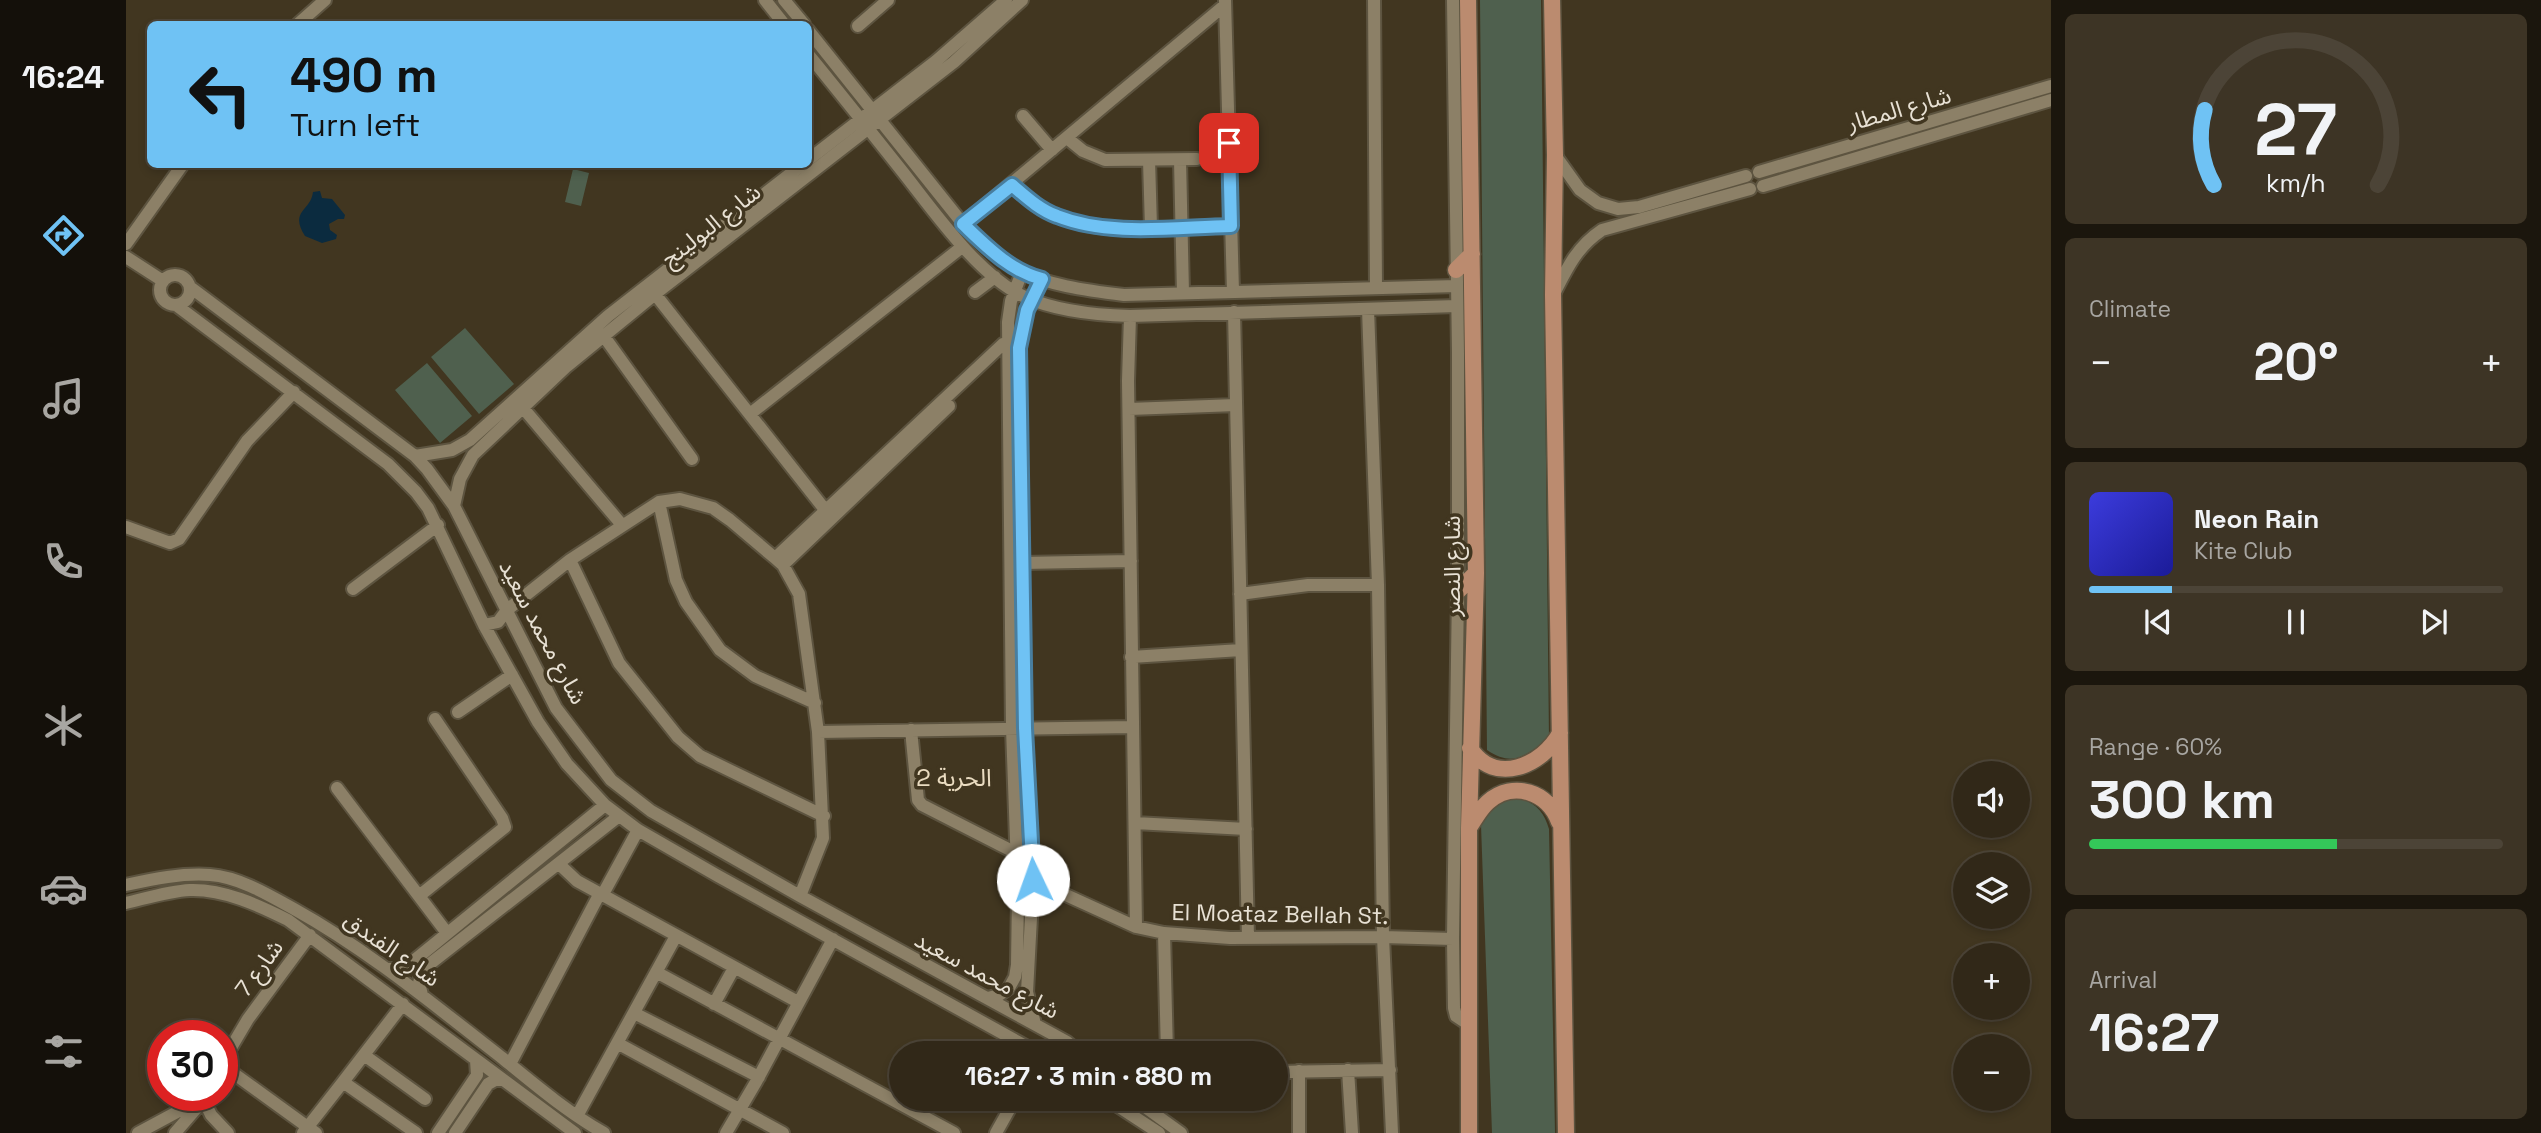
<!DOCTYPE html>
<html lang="en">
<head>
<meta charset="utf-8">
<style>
  :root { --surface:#312818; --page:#3d3425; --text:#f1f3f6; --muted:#a8a6a2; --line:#4c4437; --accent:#6fc2f4 }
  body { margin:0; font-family:"Space Grotesk","Noto Sans Arabic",sans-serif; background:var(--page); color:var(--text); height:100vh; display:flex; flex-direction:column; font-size:26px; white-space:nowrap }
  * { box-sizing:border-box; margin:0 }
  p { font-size:23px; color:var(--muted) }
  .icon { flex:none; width:38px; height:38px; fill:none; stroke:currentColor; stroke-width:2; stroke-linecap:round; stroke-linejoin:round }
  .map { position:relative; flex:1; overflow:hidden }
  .sheet { display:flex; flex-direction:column; gap:14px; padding:14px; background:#1b160d; width:490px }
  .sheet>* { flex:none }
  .banner { position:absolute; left:21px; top:21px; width:665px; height:147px; border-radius:10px; box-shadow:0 4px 10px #0003,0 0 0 2px var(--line); background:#6fc2f4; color:#111; overflow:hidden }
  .tools { position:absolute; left:1827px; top:761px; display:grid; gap:14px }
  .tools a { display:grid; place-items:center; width:77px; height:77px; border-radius:50%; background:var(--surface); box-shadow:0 4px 10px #0003,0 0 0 2px var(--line); font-size:35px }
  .speed { position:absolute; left:21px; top:1020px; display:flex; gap:14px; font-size:35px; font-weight:700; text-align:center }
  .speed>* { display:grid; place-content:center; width:91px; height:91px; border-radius:50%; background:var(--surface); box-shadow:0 4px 10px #0003,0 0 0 2px var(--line); line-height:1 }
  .speed .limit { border:10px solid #d22; background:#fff; color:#111 }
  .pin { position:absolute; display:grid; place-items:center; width:60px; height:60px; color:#fff; margin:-30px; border-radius:14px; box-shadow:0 4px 10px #0006 }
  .me { position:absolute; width:77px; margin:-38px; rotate:357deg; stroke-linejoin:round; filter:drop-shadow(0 0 5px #0008) }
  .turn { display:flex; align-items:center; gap:24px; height:147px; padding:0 28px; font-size:32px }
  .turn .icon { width:91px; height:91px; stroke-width:2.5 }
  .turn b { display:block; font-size:49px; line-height:60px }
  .big { font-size:52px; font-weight:600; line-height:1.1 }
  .sheet .card { flex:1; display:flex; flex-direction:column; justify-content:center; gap:10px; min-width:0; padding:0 24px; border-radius:10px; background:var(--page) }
  .sheet .dial { align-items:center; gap:0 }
  .dial svg { height:182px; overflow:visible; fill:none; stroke:var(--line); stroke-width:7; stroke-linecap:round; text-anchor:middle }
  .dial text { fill:var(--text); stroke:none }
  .song { display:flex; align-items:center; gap:21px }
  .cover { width:84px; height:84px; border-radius:10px; background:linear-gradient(135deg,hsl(240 70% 55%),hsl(240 70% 35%)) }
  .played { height:7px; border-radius:4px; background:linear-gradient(90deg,var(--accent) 20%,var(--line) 20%) }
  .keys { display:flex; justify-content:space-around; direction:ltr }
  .heat { display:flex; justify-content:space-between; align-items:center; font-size:38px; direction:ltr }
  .charge { height:10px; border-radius:5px; background:linear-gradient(90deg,#34c759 60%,var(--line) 0) }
  .trip { position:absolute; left:763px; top:1041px; width:399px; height:70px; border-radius:35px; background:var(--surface); box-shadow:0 4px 10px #0003,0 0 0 2px var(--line); font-weight:600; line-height:70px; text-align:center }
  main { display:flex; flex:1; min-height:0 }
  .tab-bar { display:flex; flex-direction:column; width:126px; justify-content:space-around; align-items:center; background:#14100a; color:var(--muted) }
  .tab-bar .icon { width:49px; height:49px }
  .tab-bar .active { color:var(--accent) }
  .tab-bar b { font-size:32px; color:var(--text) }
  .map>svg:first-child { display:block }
  .green { fill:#4f604e }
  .water { fill:#0b2b3f }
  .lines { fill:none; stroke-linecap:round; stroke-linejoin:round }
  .minor-casing { stroke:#5d5440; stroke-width:16 }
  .major-casing { stroke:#5d5440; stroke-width:19 }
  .minor { stroke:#8c8067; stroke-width:12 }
  .major { stroke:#bb8b6f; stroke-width:16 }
  .route-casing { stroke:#487e9f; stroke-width:18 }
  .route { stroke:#6fc2f4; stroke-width:12 }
  .labels { text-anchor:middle; stroke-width:7; stroke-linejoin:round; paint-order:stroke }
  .street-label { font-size:23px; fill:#e8e1d4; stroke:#413620 }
  .neighbourhood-label { font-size:24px; fill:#eadcc1; stroke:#413620 }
</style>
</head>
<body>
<main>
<nav class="tab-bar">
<b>16:24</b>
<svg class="icon active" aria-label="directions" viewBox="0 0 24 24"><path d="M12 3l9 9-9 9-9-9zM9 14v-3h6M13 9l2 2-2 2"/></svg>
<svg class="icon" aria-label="music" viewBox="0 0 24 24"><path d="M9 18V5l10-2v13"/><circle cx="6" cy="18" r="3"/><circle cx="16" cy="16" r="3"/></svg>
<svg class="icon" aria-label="phone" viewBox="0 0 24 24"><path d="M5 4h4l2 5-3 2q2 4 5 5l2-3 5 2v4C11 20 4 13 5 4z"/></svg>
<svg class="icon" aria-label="climate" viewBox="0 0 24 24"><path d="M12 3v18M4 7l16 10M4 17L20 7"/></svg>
<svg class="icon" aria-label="car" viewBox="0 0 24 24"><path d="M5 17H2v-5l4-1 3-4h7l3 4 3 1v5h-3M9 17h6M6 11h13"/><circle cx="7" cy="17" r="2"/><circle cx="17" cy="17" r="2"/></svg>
<svg class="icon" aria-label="filters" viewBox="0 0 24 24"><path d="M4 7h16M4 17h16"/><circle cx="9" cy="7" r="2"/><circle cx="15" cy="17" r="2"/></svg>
</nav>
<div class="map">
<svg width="1925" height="1133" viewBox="0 0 1925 1133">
  <rect width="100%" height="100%" fill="#413620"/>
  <!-- green -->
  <path class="green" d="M1354 0H1415L1423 739C1399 755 1388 768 1361 750Z
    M447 169 463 173 455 206 439 202Z
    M339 328 388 384 353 414 305 357Z
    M301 363 346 416 314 443 269 390Z
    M1388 797C1408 802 1417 809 1423 829L1429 1133H1366L1355 825 1365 806Z"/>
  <!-- water -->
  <path class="water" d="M194 191 196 198 206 199 219 215 218 219H212L203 224 204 230 211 235 210 239 196 243 179 236C163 210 185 211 187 192Z"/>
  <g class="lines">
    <defs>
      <path id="minor" d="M639 0 658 24
        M658 0 678 24
        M1099 0 1107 292
        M1248 0 1250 288
        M1327 0 1332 353V591L1327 939 1328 1008 1330 1016 1342 1024
        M172 24 199 0
        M732 26 762 0
        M682 30 837 224C853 239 868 255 887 267 916 285 964 291 998 295L1331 286
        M682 54C714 93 745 132 776 171 807 210 853 277 899 297 930 311 969 315 1004 316L1331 306
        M897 116 926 150
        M941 138 957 151 979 160 1071 159
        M1429 155 1454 190 1472 203 1492 209 1513 207 1620 176
        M682 160 810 61 880 0
        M1023 160 1025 228
        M1054 160 1057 293
        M1633 172 1925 86
        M886 185C900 197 914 210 931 216 984 238 1049 227 1105 225
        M1637 186 1925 100
        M837 224 1099 5
        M0 244 57 164
        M0 257 37 281
        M34 290a15 15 0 1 1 30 0a15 15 0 1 1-30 0Z
        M64 287 289 456 301 469 328 506 430 708 485 780 525 811 674 896 941 1042 955 1054
        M849 292 869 277
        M1429 292C1442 266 1452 246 1476 230L1624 189
        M529 294 700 511
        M50 305 262 464 290 492 302 508 358 625 412 722 441 764 479 805 512 830 592 876 914 1054
        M1242 309 1252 585 1257 937 1266 1133
        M1108 312 1122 938
        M1004 316 1002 381 1010 927
        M477 335 566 459
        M392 402 496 525
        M1003 409 1110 405
        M624 414 836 247
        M289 456 326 450 344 440 482 316 677 164
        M533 502 550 580 560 602 594 650 629 676 689 703
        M328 506 334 479 347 455 441 366 529 294 828 62 896 0
        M0 527 44 543 53 539 121 441 168 392
        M649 558 877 344 887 341
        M444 560 493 663 552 737 574 756 698 816
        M896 563 1005 561
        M657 565 823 406
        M227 589 312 525
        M1114 594 1182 585H1252
        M358 625 372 622 381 610 444 560 533 502 554 499 587 508 604 520 649 558 657 565 673 594 692 732 697 838 674 896
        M1005 657 1115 650
        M332 712 386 675
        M785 730 792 800 796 805 896 856
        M692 732 1007 727
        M211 788 321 933
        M1009 823 1120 829
        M433 864 451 881 672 1002
        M907 880 1010 927 1038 933 1104 938 1257 937 1327 939
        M0 885C27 879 56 873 84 875 113 877 143 895 168 909 242 950 308 1005 375 1057 408 1084 441 1112 478 1133
        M477 894 512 830
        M293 896 379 827 376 818 309 719
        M0 903C21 898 43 891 64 890 98 889 132 905 162 920L449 1133
        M1038 933 1041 1054
        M261 969H269L285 963 479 805
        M530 972 828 1133
        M296 995 293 983 296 970 493 816
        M862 998 873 995 883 988 889 977 891 965 892 895 886 728 882 322 885 301 896 272
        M277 1004 217 1082 290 1133
        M588 1004 608 968
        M508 1013 633 1077
        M909 1024 901 992 907 880 899 728 893 348 901 310 916 279
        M491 1043 657 1133
        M238 1055 299 1099
        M96 1063 122 1019 184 935
        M384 1064 474 893
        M96 1065 190 1133
        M1222 1070 1226 1133
        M1150 1072 1264 1070
        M981 1099 1033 1133
        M1008 1099 1055 1133
        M451 1116 550 936
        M12 1133 77 1098 85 1115 102 1133
        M49 1133 74 1104
        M177 1133 217 1082
        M312 1133 351 1075 350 1060
        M329 1133 362 1084 369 1080H376
        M600 1133 630 1082 707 939
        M870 1133 889 1099
        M1173 1133V1071"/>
      <path id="major" d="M1342 0 1350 573 1343 828V1133
        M1426 0 1429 155 1427 295 1440 1133
        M1330 270 1346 254
        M1332 591 1350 573
        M1344 748C1369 787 1417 765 1434 733
        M1343 828C1349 819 1354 809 1362 802 1387 780 1423 792 1433 822"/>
    </defs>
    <!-- minor casing -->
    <use href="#minor" class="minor-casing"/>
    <!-- major casing -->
    <use href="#major" class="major-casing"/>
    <!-- minor -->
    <use href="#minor" class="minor"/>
    <!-- major -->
    <use href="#major" class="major"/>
  </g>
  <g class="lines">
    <defs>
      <path id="route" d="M907 880 899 728 893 348 901 310 916 279C884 271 860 246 837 224L886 185C900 197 914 210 931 216 984 237 1049 227 1105 226L1103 143"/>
    </defs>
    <!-- route casing -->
    <use href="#route" class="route-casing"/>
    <!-- route -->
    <use href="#route" class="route"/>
  </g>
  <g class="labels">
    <!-- street labels -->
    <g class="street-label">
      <text transform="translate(1773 109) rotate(-16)" y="8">شارع المطار</text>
      <text transform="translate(585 225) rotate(-38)" y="8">شارع البولينج</text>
      <text transform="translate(1326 566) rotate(-90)" y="8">شارع النصر</text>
      <text transform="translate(417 632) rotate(62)" y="8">شارع محمد سعيد</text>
      <text transform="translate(1154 914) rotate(1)" y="8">El Moataz Bellah St.</text>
      <text transform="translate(266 949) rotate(35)" y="8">شارع الفندق</text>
      <text transform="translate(133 968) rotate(-54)" y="8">شارع 7</text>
      <text transform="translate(861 975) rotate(28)" y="8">شارع محمد سعيد</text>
    </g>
    <!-- neighbourhood labels -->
    <g class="neighbourhood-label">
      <text x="828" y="786">الحرية 2</text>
    </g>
  </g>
</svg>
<div class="tools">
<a><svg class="icon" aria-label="sound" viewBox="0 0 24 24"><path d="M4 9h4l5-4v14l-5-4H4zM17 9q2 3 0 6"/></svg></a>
<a><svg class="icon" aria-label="layers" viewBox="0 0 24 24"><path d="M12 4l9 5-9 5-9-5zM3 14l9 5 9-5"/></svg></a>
<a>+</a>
<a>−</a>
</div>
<div class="speed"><div class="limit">30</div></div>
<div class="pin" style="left:1103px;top:143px;background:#d93025"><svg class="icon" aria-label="arrive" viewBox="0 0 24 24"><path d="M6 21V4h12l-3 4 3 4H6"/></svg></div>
<svg class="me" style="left:907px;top:880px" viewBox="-20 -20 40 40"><circle r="19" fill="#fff"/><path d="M0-13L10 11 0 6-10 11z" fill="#6fc2f4"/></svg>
<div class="trip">16:27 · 3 min · 880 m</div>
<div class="banner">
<div class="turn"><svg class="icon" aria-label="left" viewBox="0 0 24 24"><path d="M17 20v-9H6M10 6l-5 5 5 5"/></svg><div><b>490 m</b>Turn left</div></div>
</div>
</div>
<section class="sheet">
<div class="card dial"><svg viewBox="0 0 100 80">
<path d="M14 69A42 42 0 1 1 86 69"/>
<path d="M14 69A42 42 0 0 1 10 36" stroke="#6fc2f4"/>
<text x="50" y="56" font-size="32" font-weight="700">27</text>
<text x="50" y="72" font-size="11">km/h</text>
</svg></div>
<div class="card"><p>Climate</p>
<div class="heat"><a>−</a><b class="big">20°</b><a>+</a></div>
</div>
<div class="card">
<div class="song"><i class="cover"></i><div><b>Neon Rain</b><p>Kite Club</p></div></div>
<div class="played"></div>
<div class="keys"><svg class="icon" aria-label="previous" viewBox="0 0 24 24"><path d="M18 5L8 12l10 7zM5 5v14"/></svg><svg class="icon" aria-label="pause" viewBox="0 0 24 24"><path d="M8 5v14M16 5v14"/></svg><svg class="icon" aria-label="next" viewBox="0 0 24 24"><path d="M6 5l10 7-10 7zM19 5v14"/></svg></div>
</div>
<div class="card"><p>Range · 60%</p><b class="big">300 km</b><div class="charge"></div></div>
<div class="card"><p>Arrival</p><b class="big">16:27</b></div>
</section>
</main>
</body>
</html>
